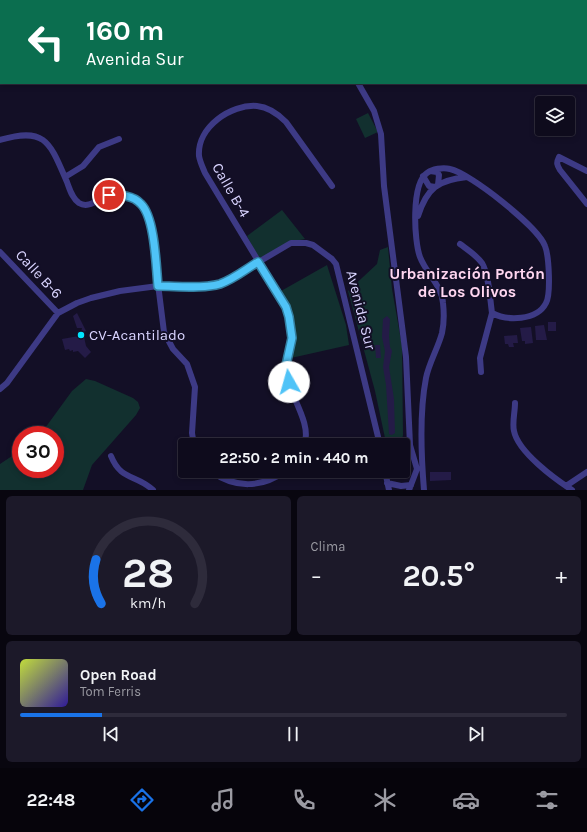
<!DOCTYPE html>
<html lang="es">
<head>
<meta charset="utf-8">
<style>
  :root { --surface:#0e0b1c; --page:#1c1929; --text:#f1f3f6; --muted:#9b9ba3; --line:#2e2b3b; --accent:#1a73e8 }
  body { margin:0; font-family:Karla,sans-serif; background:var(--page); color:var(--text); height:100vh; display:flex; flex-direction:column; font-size:15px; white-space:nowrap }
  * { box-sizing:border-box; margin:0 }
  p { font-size:13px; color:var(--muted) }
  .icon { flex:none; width:22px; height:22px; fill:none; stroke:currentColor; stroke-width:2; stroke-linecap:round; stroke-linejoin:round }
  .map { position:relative; height:490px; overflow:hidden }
  .drawer { display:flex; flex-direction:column; gap:6px; padding:6px; background:#08060f; flex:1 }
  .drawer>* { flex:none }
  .banner { position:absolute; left:0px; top:0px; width:587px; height:84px; box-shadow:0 2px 6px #0003,0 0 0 1px var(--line); background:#0b6e4f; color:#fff; overflow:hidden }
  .controls { position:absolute; left:535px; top:96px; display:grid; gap:8px }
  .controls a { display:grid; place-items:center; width:40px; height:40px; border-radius:4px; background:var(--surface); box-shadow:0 2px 6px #0003,0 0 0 1px var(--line); font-size:20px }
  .speed { position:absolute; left:12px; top:426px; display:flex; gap:8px; font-size:20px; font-weight:700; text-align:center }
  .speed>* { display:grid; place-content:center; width:52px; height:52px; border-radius:50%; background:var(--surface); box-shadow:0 2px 6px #0003,0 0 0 1px var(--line); line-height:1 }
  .speed .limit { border:6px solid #d22; background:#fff; color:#111 }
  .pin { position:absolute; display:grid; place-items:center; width:34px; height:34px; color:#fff; margin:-17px; border:2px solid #fff; border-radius:50%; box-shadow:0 1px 4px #0007 }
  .me { position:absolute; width:44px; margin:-22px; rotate:353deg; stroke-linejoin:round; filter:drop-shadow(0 0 3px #0008) }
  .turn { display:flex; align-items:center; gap:14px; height:84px; padding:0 20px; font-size:18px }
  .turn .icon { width:52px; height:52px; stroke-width:2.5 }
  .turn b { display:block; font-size:28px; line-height:34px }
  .big { font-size:30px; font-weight:700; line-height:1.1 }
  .drawer .tile { flex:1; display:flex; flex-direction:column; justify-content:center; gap:6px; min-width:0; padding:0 14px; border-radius:6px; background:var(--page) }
  .drawer .dial { align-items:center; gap:0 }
  .dial svg { height:104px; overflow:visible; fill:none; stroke:var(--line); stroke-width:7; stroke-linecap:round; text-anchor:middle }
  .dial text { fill:var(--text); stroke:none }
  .song { display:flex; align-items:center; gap:12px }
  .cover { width:48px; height:48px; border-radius:6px; background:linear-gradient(135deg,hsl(70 70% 55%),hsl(250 70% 35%)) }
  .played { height:4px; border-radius:2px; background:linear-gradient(90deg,var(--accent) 15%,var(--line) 15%) }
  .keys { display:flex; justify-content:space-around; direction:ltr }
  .heat { display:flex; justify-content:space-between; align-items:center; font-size:22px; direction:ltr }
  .drawer .tiles { flex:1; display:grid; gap:6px; grid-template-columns:1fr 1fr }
  .tile:last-child { grid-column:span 2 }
  .trip { position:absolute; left:178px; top:438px; width:232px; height:40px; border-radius:4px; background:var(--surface); box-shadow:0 2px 6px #0003,0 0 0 1px var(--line); font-weight:700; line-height:40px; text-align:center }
  .tabs { display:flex; height:64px; justify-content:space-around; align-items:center; background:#06040b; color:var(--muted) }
  .tabs .icon { width:28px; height:28px }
  .tabs .active { color:var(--accent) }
  .tabs b { font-size:18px; color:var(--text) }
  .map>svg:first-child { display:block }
  .green { fill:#12302f }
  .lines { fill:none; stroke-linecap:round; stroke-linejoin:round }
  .stream { stroke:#0a1f44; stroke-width:1.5 }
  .building { fill:#241b47 }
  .minor { stroke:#3d3a85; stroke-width:6 }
  .route-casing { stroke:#337fa1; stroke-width:10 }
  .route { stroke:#4fc3f7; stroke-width:7 }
  .poi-dot { fill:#00e5ff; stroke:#130f26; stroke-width:1.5 }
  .labels { text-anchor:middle; stroke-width:4; stroke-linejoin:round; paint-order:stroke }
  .street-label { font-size:15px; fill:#d9d4ff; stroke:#130f26 }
  .poi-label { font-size:15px; fill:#d9d4ff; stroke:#130f26; text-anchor:start }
  .neighbourhood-label { font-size:16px; font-weight:bold; fill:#ffd6f0; stroke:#130f26 }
</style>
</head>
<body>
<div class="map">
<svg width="587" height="490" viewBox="0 0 587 490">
  <rect width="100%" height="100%" fill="#130f26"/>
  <!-- green -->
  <path class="green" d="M368 113 378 132 365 138 356 119Z
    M282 210 305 239 290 242 259 259 247 236Z
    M388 247 392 289 402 346 403 435 402 440 397 444 389 443 385 438 375 391 348 291 377 264 380 250Z
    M327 265 346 325 349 345 291 358 296 339 293 317 281 291Z
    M86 379 95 381 133 398 138 402 140 408 136 415 92 465 83 490H0V464L21 450V469H55V435H40L72 391Z"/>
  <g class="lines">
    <!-- stream -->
    <path class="stream" d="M0 30H1"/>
  </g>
  <!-- building -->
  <path class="building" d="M77 313 86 331 83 332 86 346 91 352 85 358 78 351 73 352V350L70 351 69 349 65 350 62 339 79 336 78 333 81 332 82 328H77L73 316Z
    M387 316 390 319 389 336 390 347 392 351 389 367 394 399 395 433 392 435 389 434 386 385 383 367 385 351 382 337 383 319Z
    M548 322H556V331H548Z
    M544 325 547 340H536L535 326Z
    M531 327 533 343 525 344V341H522L520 328Z
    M517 335 518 343H513L514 347H509L508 344H505L504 336Z
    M375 345H380L381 358H376Z
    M430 472H451V480L430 481Z"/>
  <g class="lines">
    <!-- minor -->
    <path class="minor" d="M105 0 106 1
      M265 0 266 1
      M193 1 195 0
      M311 1 312 0
      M583 1V0
      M586 42H587
      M358 83 374 111 381 134 384 186 406 357 410 445 417 469 409 490
      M0 140C46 126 50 143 67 182 70 190 72 198 79 203 90 210 100 196 110 195 120 193 134 197 141 204 145 208 147 215 150 220L164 332 173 349 187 364 195 387 192 433 194 445
      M430 171 437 172 439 175 438 185
      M587 171 559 157C556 163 557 165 560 170L587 204
      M423 176 429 186 435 187
      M65 177 83 166 99 147 119 139
      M418 216C427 188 438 180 467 177
      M0 252 58 313
      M481 372 480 358 492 313
      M0 389 7 383 58 313 77 303 91 298 120 291 158 286 201 287 221 284 291 243H306L313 245 332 259 336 264 380 445
      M515 403C515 412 512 423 514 431 518 452 555 479 572 490
      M304 445C313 424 288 393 285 371 284 361 290 350 292 340 294 330 289 317 286 307L205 173C203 168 200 162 199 156 197 127 231 104 257 106 268 107 278 114 286 122L332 186
      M111 456C121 481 136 474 153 490
      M211 471C235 489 262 488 285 471
      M385 471 389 490
      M387 483 401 486 411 485
      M566 486 587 472
      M424 490C421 454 419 414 426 378 429 363 438 348 442 333 444 324 444 312 443 303 442 286 426 273 420 257 414 241 411 184 427 173 432 169 443 167 450 169 470 173 538 227 545 246 549 256 551 294 546 303 537 321 507 321 492 313 490 299 489 275 482 263 476 255 468 250 460 244"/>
  </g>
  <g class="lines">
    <defs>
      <path id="route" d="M109 195C120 195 133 195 141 204 155 218 156 266 158 286 177 286 203 289 220 284 234 279 246 269 258 262L286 307 289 317 292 338 285 370 289 382"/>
    </defs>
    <!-- route casing -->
    <use href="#route" class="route-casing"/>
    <!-- route -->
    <use href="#route" class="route"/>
  </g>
  <!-- markers -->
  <circle class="poi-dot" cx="81" cy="335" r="4"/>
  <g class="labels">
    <!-- street labels -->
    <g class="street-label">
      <text transform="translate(231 190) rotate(60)" y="5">Calle B-4</text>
      <text transform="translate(39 274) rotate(47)" y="5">Calle B-6</text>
      <text transform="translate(361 310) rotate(76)" y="5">Avenida Sur</text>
    </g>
    <!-- poi labels -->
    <g class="poi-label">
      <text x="89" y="340">CV-Acantilado</text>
    </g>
    <!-- neighbourhood labels -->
    <g class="neighbourhood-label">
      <text x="467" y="279">Urbanización Portón<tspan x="467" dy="18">de Los Olivos</tspan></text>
    </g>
  </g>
</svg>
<div class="controls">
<a><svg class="icon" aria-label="layers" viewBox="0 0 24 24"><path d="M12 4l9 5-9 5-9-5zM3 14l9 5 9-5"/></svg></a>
</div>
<div class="speed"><div class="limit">30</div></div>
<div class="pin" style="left:109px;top:195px;background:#d93025"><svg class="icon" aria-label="arrive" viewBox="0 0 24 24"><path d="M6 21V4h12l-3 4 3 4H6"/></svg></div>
<svg class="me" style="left:289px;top:382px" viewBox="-20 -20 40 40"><circle r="19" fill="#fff"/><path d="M0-13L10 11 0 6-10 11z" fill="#4fc3f7"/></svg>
<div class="trip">22:50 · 2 min · 440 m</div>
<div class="banner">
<div class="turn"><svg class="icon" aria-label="left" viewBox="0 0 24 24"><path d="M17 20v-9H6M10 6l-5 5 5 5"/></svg><div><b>160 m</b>Avenida Sur</div></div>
</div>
</div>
<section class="drawer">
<div class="tiles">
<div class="tile dial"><svg viewBox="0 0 100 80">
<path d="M14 69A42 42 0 1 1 86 69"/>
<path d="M14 69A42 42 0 0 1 10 35" stroke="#1a73e8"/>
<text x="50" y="56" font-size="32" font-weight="700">28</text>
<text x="50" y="72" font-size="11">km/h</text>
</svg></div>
<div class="tile"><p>Clima</p>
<div class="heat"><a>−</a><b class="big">20.5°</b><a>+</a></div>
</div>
<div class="tile">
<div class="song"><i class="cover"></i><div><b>Open Road</b><p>Tom Ferris</p></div></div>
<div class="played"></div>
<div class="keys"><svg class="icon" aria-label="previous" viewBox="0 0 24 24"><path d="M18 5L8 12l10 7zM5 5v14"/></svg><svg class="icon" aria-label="pause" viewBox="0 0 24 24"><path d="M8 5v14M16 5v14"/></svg><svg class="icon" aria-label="next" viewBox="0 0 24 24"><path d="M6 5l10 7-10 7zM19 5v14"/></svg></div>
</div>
</div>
</section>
<nav class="tabs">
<b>22:48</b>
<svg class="icon active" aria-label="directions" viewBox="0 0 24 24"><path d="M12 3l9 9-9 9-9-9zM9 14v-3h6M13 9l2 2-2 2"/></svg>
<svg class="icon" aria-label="music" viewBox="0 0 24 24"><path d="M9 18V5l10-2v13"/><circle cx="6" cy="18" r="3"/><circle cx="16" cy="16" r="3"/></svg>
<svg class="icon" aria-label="phone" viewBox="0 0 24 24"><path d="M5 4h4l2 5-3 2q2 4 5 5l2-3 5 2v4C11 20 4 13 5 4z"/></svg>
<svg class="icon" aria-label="climate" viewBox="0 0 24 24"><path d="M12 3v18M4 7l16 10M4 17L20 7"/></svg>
<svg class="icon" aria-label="car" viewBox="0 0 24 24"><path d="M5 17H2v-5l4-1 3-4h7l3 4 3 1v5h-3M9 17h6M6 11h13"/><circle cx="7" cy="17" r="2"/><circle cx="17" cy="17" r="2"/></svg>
<svg class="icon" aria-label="filters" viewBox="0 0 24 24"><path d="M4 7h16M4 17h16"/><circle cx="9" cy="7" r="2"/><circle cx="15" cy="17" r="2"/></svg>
</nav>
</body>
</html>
